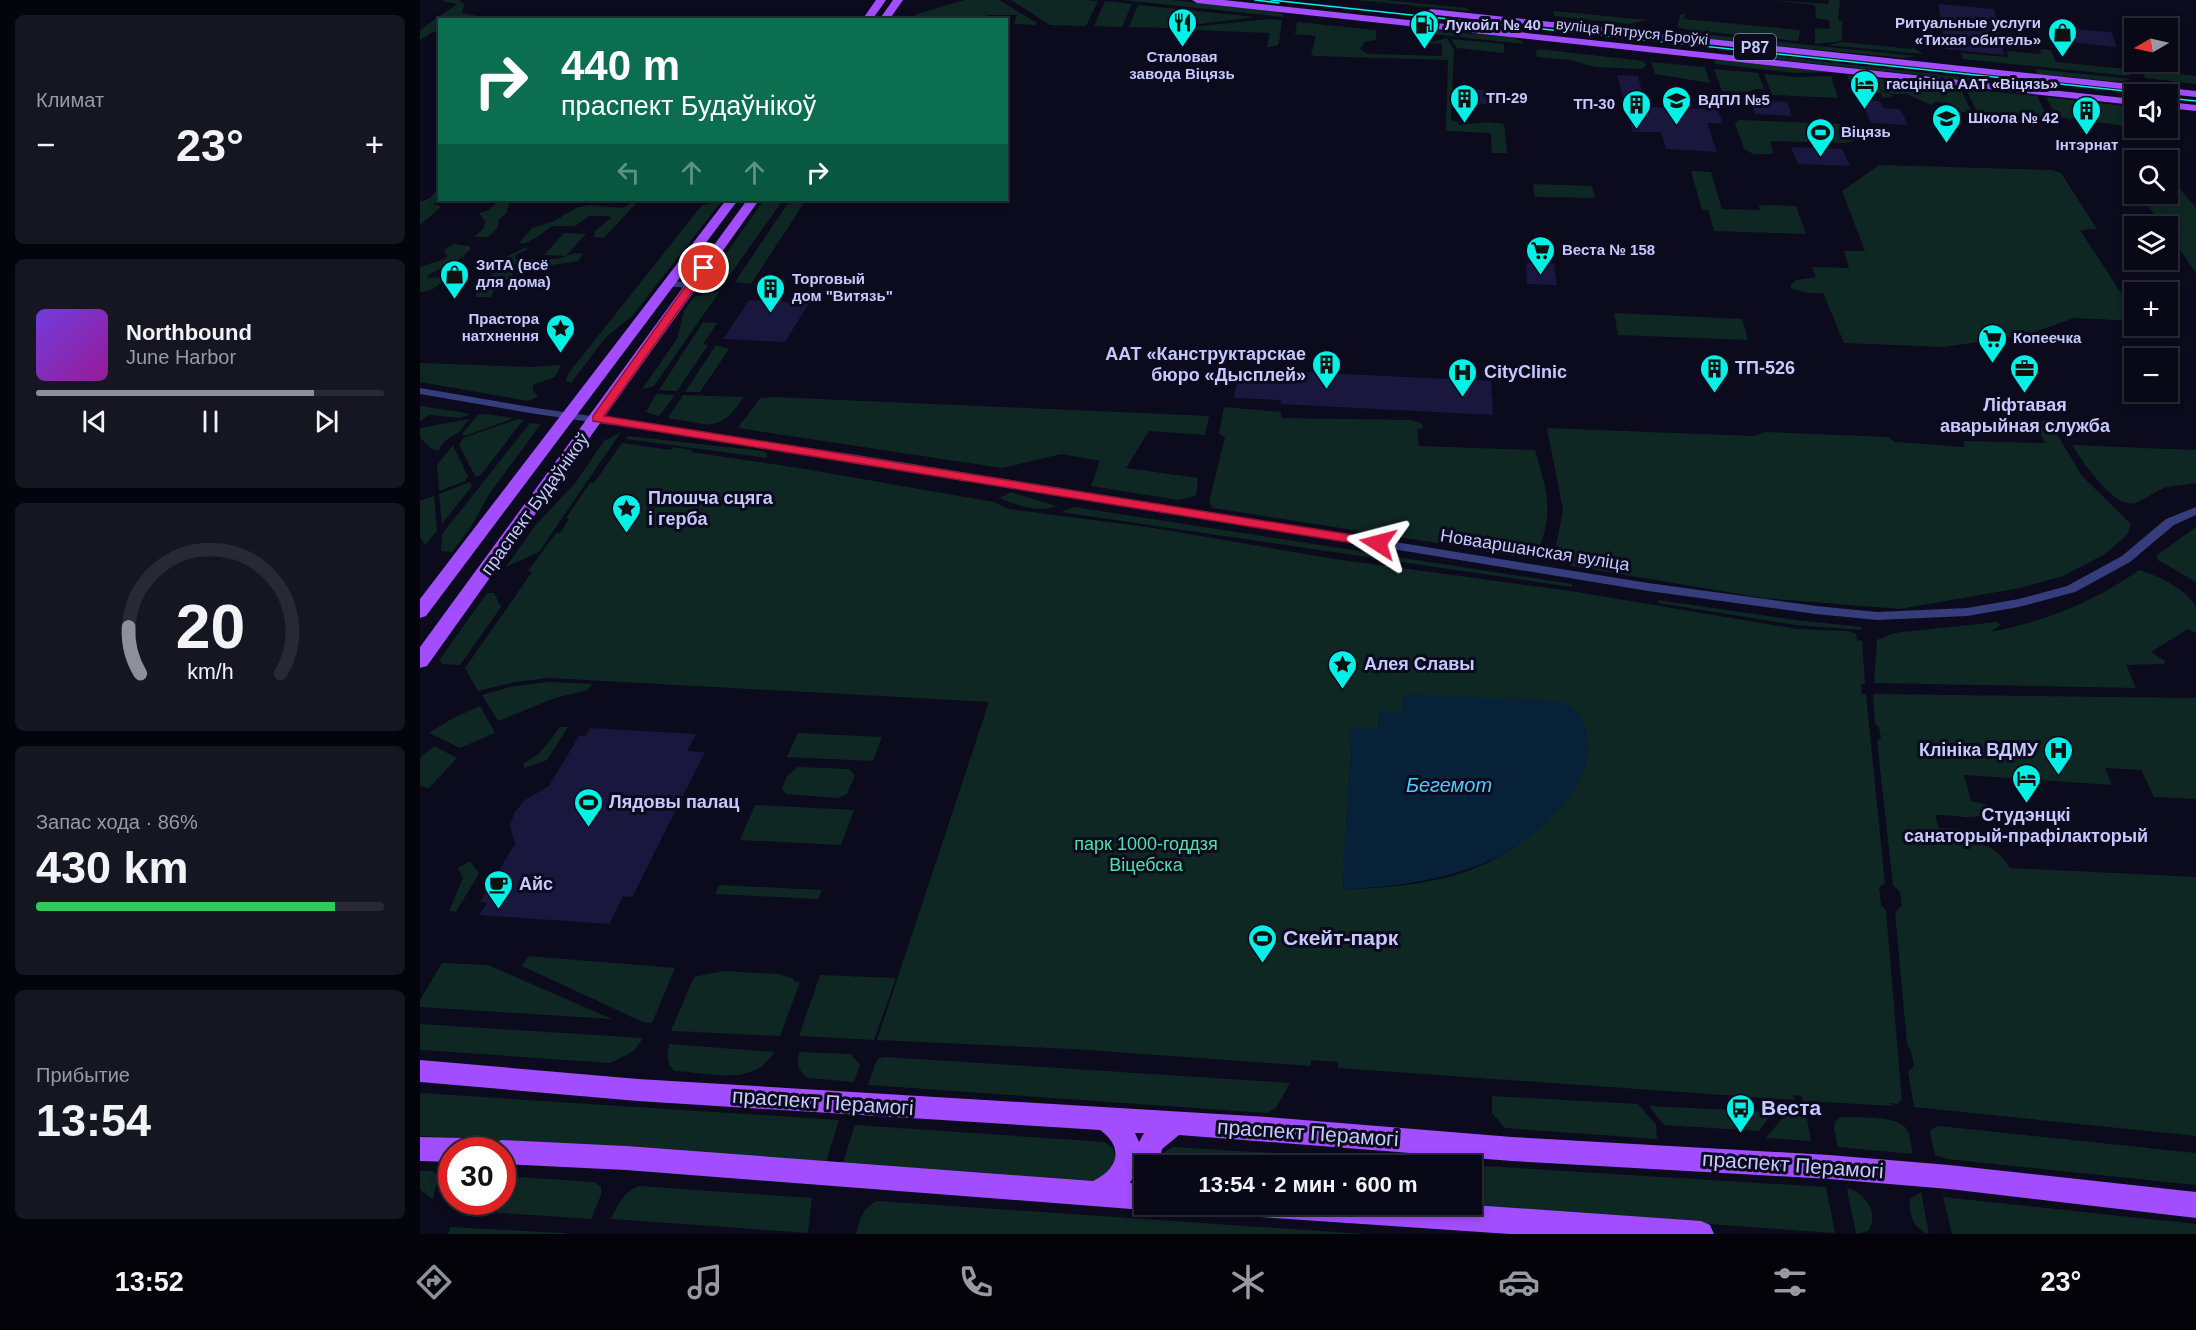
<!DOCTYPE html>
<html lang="ru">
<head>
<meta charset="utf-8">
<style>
  :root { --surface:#080816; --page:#161623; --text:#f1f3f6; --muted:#989aa1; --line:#292935; --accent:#8c9099 }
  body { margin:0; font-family:Arial,sans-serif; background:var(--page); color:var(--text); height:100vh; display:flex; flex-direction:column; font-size:22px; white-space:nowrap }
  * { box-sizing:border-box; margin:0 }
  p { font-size:20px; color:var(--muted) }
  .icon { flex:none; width:33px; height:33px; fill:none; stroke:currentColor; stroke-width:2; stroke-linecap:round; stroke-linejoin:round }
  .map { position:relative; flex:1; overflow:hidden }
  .details { display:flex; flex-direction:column; gap:15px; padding:15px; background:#04040c; width:420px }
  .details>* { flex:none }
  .hud { position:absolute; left:18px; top:18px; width:570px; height:183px; border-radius:0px; box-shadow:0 3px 9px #0003,0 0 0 2px var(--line); background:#0b6e4f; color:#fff; overflow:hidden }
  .needle { width:39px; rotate:261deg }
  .buttons { position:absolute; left:1704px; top:18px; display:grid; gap:12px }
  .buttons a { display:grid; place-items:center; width:54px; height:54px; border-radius:0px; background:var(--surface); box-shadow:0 3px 9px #0003,0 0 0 2px var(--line); font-size:30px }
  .speed { position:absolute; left:18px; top:1137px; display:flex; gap:12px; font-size:30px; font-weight:700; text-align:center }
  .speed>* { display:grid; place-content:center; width:78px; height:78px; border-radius:50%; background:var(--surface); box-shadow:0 3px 9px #0003,0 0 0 2px var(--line); line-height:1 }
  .speed .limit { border:9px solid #d22; background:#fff; color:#111 }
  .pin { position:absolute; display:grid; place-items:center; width:51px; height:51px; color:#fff; margin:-26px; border:3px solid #fff; border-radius:50%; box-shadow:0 2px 6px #0007 }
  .me { position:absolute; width:66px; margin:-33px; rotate:279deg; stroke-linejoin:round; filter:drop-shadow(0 0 4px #0008) }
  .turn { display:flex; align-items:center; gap:21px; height:126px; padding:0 24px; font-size:27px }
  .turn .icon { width:78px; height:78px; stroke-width:2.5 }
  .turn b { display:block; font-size:42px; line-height:51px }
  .lanes { display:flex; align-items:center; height:57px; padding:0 24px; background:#0003; justify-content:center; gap:30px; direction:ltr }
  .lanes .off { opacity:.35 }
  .big { font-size:45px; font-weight:600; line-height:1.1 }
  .details .card { flex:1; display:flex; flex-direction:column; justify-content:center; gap:9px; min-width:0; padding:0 21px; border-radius:9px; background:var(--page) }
  .details .dial { align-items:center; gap:0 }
  .dial svg { height:156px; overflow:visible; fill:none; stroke:var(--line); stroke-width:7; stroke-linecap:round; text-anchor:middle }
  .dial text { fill:var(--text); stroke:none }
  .song { display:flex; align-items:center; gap:18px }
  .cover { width:72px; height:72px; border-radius:9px; background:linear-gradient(135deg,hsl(260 70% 55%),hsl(300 70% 35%)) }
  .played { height:6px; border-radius:3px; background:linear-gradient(90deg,var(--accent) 80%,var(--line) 80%) }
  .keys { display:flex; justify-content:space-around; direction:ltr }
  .heat { display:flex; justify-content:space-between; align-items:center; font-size:33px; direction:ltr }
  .charge { height:9px; border-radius:4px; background:linear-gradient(90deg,#34c759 86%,var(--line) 0) }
  .trip { position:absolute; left:714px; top:1155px; width:348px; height:60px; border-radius:0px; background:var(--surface); box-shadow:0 3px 9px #0003,0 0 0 2px var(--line); font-weight:600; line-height:60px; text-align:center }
  .tab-bar { display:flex; height:96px; justify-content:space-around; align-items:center; background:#030309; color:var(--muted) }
  .tab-bar .icon { width:42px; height:42px }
  .tab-bar .on { color:var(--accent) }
  .tab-bar b { font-size:27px; color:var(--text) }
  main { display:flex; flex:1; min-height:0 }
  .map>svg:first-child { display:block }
  .green { fill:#0e2722; fill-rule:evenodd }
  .water { fill:#072139 }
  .building { fill:#19173e }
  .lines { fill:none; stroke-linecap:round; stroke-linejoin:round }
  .street { fill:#353d7d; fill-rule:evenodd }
  .primary { fill:#a24dff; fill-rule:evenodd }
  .tram { stroke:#00f1e5; stroke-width:1.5 }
  .route { fill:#e11d48; stroke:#92132f; stroke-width:1.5 }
  .labels { text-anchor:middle; stroke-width:6; stroke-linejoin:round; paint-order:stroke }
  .far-poi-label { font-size:15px; font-weight:bold; fill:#c6c8ff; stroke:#0b0b1d; text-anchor:start }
  .far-street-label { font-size:15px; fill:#c6c8ff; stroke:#0b0b1d }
  .shield { fill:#0b0b1d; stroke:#8e8fbb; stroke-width:1.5 }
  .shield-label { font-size:16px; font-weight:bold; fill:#c6c8ff }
  .poi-label { font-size:18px; font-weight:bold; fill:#c6c8ff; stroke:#0b0b1d; text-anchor:start }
  .street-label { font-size:18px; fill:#c6c8ff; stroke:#0b0b1d }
  .park-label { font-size:18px; fill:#51e0a7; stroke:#0b0b1d }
  .water-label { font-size:20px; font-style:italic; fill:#54caff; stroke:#0b0b1d }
  .near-poi-label { font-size:21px; font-weight:bold; fill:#c6c8ff; stroke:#0b0b1d; text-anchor:start }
  .near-street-label { font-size:21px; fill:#c6c8ff; stroke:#0b0b1d }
</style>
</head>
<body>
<main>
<section class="details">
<div class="card"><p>Климат</p>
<div class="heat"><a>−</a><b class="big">23°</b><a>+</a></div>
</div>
<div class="card">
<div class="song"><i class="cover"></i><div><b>Northbound</b><p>June Harbor</p></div></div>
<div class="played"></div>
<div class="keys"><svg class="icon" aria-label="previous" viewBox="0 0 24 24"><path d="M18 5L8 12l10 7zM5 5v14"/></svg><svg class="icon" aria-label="pause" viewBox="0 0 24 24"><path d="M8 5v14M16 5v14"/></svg><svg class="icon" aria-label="next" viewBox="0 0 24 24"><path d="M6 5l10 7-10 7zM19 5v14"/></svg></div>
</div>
<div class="card dial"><svg viewBox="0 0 100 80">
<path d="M14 69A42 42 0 1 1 86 69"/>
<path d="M14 69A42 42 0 0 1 8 45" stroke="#8c9099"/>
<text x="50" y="56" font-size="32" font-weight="700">20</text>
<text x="50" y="72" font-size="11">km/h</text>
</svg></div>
<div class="card"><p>Запас хода · 86%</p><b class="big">430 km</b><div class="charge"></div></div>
<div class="card"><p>Прибытие</p><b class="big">13:54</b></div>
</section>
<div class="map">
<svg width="1776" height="1234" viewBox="0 0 1776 1234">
  <rect width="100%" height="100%" fill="#0b0b1d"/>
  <!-- green -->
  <path class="green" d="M25 0H39L44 4 42 13 58 16 55 19 20 20 19 29 0 40V30L37 4 22 1Z
    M544 0H579L617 23 615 25 594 24 597 15H567L564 20 493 19 497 14Z
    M591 0H667L678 1 666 26 630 25Z
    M702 0H751L856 11 864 15 863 17Z
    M936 0H965L1046 8 1050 11Z
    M1348 0 1408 4 1409 0H1420L1418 20 1422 21V41L1395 44V28L1410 29 1409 20 1396 18 1395 5Z
    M685 1 712 4 702 27 674 26Z
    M718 5 836 17 747 28 709 27Z
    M1134 11 1227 20 1209 24 1134 16Z
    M1265 13 1264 19 1380 30 1378 41 1269 30 1257 27 1260 15Z
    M849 19 862 20 859 43 856 46 847 47 850 33 772 30 771 27Z
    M877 22 956 30V40L945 42 940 49 948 54 1022 56V44L1008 43 1027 38 1034 50 1031 120 1038 122 1039 125 1068 122 1084 124 1087 153H1072L1071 133 1026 131 1028 60 894 56 891 55 896 36 875 34Z
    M1005 30 1091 37 1102 41 1103 44 1003 33Z
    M1254 31 1496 56 1484 58 1266 37 1253 33Z
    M1031 39 1084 44V53L1037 48Z
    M1422 42 1492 49V47L1503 54 1408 45Z
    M1119 49 1223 61 1227 65 1222 69 1175 67 1151 60 1117 57 1115 52Z
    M1332 49 1610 79 1611 80 1327 50Z
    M1620 49 1631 50 1636 62 1706 69 1709 71 1710 76 1543 59 1541 53 1588 57 1587 51 1621 54Z
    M1326 53 1612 85V87L1334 57Z
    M1297 60 1408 71 1409 72 1375 73 1296 64 1294 61Z
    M1231 62 1285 67 1290 83 1235 74Z
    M1294 69 1338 73 1344 89H1335L1329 92 1302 91Z
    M1615 69 1712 79 1700 82 1617 74Z
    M1723 70 1776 76V84L1725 78Z
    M1344 74 1378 77 1411 76 1418 98 1352 95Z
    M1427 75 1540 88 1553 115 1535 110 1530 103 1517 102 1511 105 1487 94H1472L1434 80 1474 96 1463 98 1461 93 1435 94Z
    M1546 89 1617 96 1628 117 1559 116Z
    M1626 97 1714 107V127L1637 117Z
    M1318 120 1422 124 1428 126 1434 141 1425 143 1352 141 1350 143 1353 151 1352 154H1334L1324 149 1315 124Z
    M1459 165 1632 170 1641 173 1677 229 1660 230 1714 313V321L1654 318 1606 335 1524 347 1424 343 1403 293C1393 294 1380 292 1371 288V284L1376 280 1396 277 1392 267 1429 268 1424 251H1445L1422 191Z
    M1271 171 1291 172 1302 209 1340 210 1339 205 1376 206 1386 234 1294 231 1288 210H1282Z
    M1748 183 1759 188 1776 208V273L1748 233V226H1743L1719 194H1748Z
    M1113 184 1172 186 1175 198 1115 197Z
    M19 186 20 200H30L14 203V205L21 206 20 208 0 225V202L10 198Z
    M79 200H94L89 203 87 213 79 219 78 227 68 237H54L64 228 65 221 59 213 69 210Z
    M209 200H219L184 238 174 237 175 231 191 218 189 216H169L155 226H132L117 237 106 243H99L112 228 134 221 158 207 170 205 203 208 209 204Z
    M344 200H363L305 282 297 281 291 275Z
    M370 200H386L331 284 315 282Z
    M301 202 213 315 186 337 151 383 146 381 148 374 282 205Z
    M144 233 166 234 146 256 124 255Z
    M34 244 49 246 51 249 41 258 8 275 7 278 24 277C19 287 11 291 0 292V267L25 259 27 256 24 250Z
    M104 248 108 249 96 255 95 259H137L156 253 163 254 158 261C134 266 108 267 83 264L86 257Z
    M82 270 92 271V276L75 287 71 297H55C59 284 69 274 82 270Z
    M300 291 234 386 222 389 257 339 264 311 274 297Z
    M1194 313 1322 319 1328 340 1198 335Z
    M283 322 297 323 283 344 288 345 257 391 239 390Z
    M296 345 309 349 280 392H265Z
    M0 363 110 367 141 365 135 377 113 385V390L118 397 108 401 0 382Z
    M236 394 255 395 239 416 226 412Z
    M263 395 324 397C299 435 288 424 248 418Z
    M353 397 789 416 785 435 729 431 706 468 778 478 776 496 758 500 671 486 680 461 641 454 582 468 318 428 340 398Z
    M0 406 47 413 49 415 40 418 10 415 0 421Z
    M804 407 861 412 862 418 992 420 1002 424 1003 428 997 429 999 446 1115 450C1126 488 1135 511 1118 550L1094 556 1067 552 1048 539 1029 536 1025 542 1017 543 793 508 789 502 805 437 799 434Z
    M64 414 95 418 45 436 42 434 58 415Z
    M49 419C46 423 43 427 40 431 31 438 22 439 19 451L12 449 0 438V428Z
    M98 419 103 420 60 476H55L39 445 43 438Z
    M1614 420 1629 421 1662 476 1711 524 1708 534 1685 554 1643 576 1600 588 1480 609 1343 598 1152 566 1134 556 1143 510 1127 428 1333 436 1346 432 1468 437 1475 442 1544 447V441L1625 443Z
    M110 423 121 424 69 494 51 527 32 552 21 551 22 534Z
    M201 432 119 552 86 567 114 527 155 483 184 441Z
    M208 436 343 451 347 453V458L206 439Z
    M202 443 251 450 253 447 272 450 271 452 379 468 574 502 588 509 728 527 915 559 1151 591 1377 629 1428 631 1436 634 1437 641 1442 640 1445 684H1441L1442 694H1446L1465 884 1459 887 1461 905 1466 910 1482 1101 1479 1100V1104L1470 1103 1474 1106 1384 1101 1381 1096 1372 1095 1375 1100 918 1068V1062L891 1060V1066L653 1049 457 1040 569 702 129 678 95 682 58 691 45 668 112 572 108 571 136 533H140L149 519 146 518 170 483H174ZM984 694 1099 845C1087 851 1075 860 1062 865 1018 885 969 887 922 890L958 729 983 712Z
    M33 445 48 477 45 481 19 491 17 465Z
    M1652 445 1776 450V483C1766 485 1754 485 1744 488 1734 492 1724 500 1715 503 1693 509 1662 460 1652 445Z
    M50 482 52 486 22 524 19 494Z
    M591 492 636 506C619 513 597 506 580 498Z
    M14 496 17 531 5 545 0 537V501Z
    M654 507 1152 584V587L641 512Z
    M1776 527V582L1738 560 1737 555Z
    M1719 570C1735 574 1773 592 1776 609 1776 616 1776 625 1776 633L1768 629 1731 652 1745 661 1744 664 1706 665 1716 688 1454 683 1457 640 1474 633 1577 622 1581 625 1570 632C1624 622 1674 602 1719 570Z
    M67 593H74L81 607 40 665 22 664 20 659Z
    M1238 600 1376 620 1441 627V630L1376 625 1238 603Z
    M128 682 172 684 168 690 135 698 78 721 62 695 90 687Z
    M1453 694 1776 698V799L1734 797 1721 770 1685 768 1692 785 1544 775 1551 801 1567 805 1570 811C1559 822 1530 814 1515 815L1523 840C1552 842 1574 840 1590 868L1776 877V1136L1494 1107 1488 1071 1494 1066 1491 1051 1487 1044 1475 912 1482 906 1480 892 1473 885 1457 741 1461 738 1459 727 1455 724Z
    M60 706 75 733 40 748 9 733 33 718Z
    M140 727H148L127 760 105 768 103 764 120 753Z
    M378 733 462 737 453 761 367 757Z
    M14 746 37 758 9 788 0 786V758Z
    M378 767 429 769 435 775 427 794 419 798 366 794 362 789 367 776Z
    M335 805 434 810 421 845 320 840Z
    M50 861 59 873 36 912 29 911 43 878 38 868Z
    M299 885 402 890 398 899 295 894Z
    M108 956 255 968 232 1023 223 1022 102 966Z
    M22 963 68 965 192 1019 0 1007V1000Z
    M303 971 359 974 374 979V981L380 982 360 1036 251 1031 274 977Z
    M400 975 476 978 454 1040 379 1036Z
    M0 1024 223 1038 214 1051 190 1063 2 1050 0 1049Z
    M249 1044 354 1052C334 1087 290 1073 255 1071 246 1064 247 1055 249 1044Z
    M379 1052 431 1054 440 1065 434 1082 388 1078C378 1071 376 1063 379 1052Z
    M466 1057 870 1083 856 1108 847 1113 448 1085 455 1064 459 1058Z
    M0 1093 419 1120 406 1162 0 1136Z
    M1072 1096 1218 1104 1236 1125 1237 1139 1085 1128 1072 1113Z
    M1229 1106 1353 1112 1339 1131 1244 1125Z
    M1366 1114H1380L1387 1119 1391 1141 1346 1138Z
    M1422 1117C1437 1118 1480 1115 1487 1130 1491 1136 1491 1147 1493 1154L1418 1147 1414 1129 1415 1121Z
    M435 1125 685 1142 694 1150 696 1162 679 1182 422 1165Z
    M1519 1126 1776 1153V1185L1526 1159 1515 1155 1510 1132 1513 1128Z
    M753 1147 1406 1187 1415 1233 1018 1205 1052 1204V1166H735L738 1156Z
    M0 1171H13L18 1177 13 1199 0 1190Z
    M83 1176 174 1182 181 1187V1195L171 1219 37 1210 39 1202H82Z
    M219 1186 392 1198 388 1233 191 1219C198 1205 203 1192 219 1186Z
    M1427 1188C1445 1192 1460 1214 1448 1231L1436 1234Z
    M1501 1192 1509 1234C1494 1230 1488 1213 1490 1199Z
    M1523 1197 1776 1224V1234H1532Z
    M457 1201H458L945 1234H436C440 1219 442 1208 457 1201Z
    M30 1227 144 1233 148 1234H28Z"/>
  <!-- water -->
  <path class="water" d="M984 694 1139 701C1144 704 1151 706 1155 710 1167 720 1169 744 1167 757 1164 779 1151 797 1136 813 1081 874 1000 885 922 890L932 727 958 729 959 711 983 712Z"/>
  <!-- building -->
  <path class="building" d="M1518 4 1574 9 1584 55 1525 49Z
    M1652 29 1691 32 1697 47 1657 43Z
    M1197 75 1218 76 1226 107 1297 109 1303 123H1287L1297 152 1246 149 1241 132H1213Z
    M1048 90H1087L1089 105 1049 104Z
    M1331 100 1367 102 1372 116 1335 114Z
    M1441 100 1460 101 1463 108 1480 109 1488 125 1451 123Z
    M1371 147 1422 149 1430 166 1378 164Z
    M1106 263 1134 264 1137 285 1107 284Z
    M329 300 389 303 365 342 303 339Z
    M819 369 1071 381 1073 415 860 404 861 400 814 398Z
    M170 728 276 734 267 751 285 752 212 897 203 896 189 924 59 915 67 903 60 902 95 844 90 826 94 813 105 800 129 786 159 736H166Z
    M1519 828 1545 829 1549 842 1524 841Z"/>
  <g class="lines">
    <!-- street -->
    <path class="street" d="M247 281 272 282 277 285 272 288 244 286V282Z
      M0 388 116 408 431 454 1228 583 1396 606 1457 612 1547 608 1599 599 1647 586 1702 556 1746 519 1776 507V515L1754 525 1710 562 1655 592 1599 607 1547 616 1457 620 1396 614 1228 591 431 460 116 414 0 394Z"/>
    <!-- primary -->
    <path class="primary" d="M456 0H466L452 20H442Z
      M473 0H483L469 20H459Z
      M772 0H804L1714 99V105L777 3Z
      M1011 9 1776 91V97L1007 14 1006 12Z
      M1748 102 1776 105V111L1748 108Z
      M306 200H318L6 616 0 618V599Z
      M327 200H339L7 666 0 668V647Z
      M0 1060 218 1079 848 1117 1092 1137 1409 1155 1529 1165 1776 1192V1218L1529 1189 1409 1179 1092 1161 759 1135 742 1149 738 1166H724V1178L715 1173 710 1183 724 1184V1204H734L724 1210 206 1170 82 1164V1150H70L73 1143 82 1140 206 1146 673 1181C699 1169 704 1147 680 1130L218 1101 0 1082ZM715 1133H724L719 1142Z
      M0 1137 43 1138 52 1141 56 1150H32V1162L0 1161Z
      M827 1204H1038L1281 1221 1290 1225 1294 1234H1090L840 1217 831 1213Z"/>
    <!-- tram -->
    <path class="tram" d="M835 0 859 3
      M851 0 1734 94
      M1748 98 1776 101"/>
  </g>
  <!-- route -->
  <path class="route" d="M280 266 289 268 184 416 958 539 965 543 958 547 173 421V416Z"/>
  <!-- icons -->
  <defs>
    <symbol id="restaurant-pin" viewBox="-11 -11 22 30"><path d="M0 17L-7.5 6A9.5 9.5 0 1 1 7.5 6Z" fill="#00f1e5" stroke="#0b0b1d"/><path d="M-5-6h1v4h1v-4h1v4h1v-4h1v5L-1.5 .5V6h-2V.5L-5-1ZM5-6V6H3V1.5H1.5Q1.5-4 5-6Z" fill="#111"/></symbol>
    <symbol id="fuel-pin" viewBox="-11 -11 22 30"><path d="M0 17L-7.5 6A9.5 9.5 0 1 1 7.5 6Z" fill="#00f1e5" stroke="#0b0b1d"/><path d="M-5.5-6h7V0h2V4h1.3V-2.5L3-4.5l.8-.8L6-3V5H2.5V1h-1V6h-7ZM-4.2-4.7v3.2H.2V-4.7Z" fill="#111"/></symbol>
    <symbol id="shop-pin" viewBox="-11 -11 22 30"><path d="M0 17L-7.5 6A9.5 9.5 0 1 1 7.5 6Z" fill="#00f1e5" stroke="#0b0b1d"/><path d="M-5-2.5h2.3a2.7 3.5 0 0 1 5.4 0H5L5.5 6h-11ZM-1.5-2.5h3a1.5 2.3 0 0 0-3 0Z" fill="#111"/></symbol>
    <symbol id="hotel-pin" viewBox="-11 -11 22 30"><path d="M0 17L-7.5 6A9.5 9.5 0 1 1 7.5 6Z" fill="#00f1e5" stroke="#0b0b1d"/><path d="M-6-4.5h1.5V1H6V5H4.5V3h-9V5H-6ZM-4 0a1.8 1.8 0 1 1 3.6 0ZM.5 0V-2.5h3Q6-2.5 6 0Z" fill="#111"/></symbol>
    <symbol id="building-pin" viewBox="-11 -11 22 30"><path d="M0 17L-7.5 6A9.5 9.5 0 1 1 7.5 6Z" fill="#00f1e5" stroke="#0b0b1d"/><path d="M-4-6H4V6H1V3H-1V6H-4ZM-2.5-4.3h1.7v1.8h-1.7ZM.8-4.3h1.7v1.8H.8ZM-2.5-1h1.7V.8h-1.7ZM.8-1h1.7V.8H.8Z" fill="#111"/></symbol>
    <symbol id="university-pin" viewBox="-11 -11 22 30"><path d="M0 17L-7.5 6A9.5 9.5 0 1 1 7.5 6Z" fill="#00f1e5" stroke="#0b0b1d"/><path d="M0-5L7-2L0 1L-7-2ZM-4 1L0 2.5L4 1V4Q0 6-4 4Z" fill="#111"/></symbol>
    <symbol id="school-pin" viewBox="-11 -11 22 30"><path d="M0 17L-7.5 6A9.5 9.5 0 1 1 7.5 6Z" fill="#00f1e5" stroke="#0b0b1d"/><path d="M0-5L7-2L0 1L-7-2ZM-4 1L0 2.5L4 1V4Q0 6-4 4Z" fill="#111"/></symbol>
    <symbol id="stadium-pin" viewBox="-11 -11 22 30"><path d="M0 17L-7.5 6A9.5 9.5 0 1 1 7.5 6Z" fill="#00f1e5" stroke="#0b0b1d"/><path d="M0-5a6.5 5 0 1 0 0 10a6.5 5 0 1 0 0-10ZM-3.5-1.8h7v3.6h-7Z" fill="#111"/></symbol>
    <symbol id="supermarket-pin" viewBox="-11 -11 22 30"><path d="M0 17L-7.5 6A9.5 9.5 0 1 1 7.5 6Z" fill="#00f1e5" stroke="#0b0b1d"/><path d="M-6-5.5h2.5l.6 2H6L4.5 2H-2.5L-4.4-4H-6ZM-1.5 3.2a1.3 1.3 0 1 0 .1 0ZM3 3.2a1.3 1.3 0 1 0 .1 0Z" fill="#111"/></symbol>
    <symbol id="sight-pin" viewBox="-11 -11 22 30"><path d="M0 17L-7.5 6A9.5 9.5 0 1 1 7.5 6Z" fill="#00f1e5" stroke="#0b0b1d"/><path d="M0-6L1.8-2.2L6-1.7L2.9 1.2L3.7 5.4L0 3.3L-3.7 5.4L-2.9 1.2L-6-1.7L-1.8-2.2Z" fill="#111"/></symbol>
    <symbol id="office-pin" viewBox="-11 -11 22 30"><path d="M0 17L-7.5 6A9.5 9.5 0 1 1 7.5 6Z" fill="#00f1e5" stroke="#0b0b1d"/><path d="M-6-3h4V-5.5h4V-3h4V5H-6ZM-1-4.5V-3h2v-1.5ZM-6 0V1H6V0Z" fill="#111"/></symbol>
    <symbol id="hospital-pin" viewBox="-11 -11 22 30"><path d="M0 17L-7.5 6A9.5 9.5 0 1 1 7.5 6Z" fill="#00f1e5" stroke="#0b0b1d"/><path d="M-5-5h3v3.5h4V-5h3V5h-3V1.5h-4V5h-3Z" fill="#111"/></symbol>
    <symbol id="cafe-pin" viewBox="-11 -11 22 30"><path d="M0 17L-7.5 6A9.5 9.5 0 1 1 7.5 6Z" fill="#00f1e5" stroke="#0b0b1d"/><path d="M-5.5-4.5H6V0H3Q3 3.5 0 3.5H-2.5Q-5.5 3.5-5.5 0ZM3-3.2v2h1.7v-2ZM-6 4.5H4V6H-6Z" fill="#111"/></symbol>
    <symbol id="bus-pin" viewBox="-11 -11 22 30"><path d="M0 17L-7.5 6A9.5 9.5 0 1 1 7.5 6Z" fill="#00f1e5" stroke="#0b0b1d"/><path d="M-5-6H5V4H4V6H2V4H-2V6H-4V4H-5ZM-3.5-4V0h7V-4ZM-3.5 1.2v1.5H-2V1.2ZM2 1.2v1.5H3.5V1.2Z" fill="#111"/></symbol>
  </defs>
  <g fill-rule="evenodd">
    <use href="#restaurant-pin" x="746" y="6" width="33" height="45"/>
    <use href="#fuel-pin" x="988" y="8" width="33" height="45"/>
    <use href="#shop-pin" x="1626" y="16" width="33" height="45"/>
    <use href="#hotel-pin" x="1428" y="68" width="33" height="45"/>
    <use href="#building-pin" x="1028" y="82" width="33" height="45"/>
    <use href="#university-pin" x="1240" y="84" width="33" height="45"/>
    <use href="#building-pin" x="1200" y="88" width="33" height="45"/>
    <use href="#building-pin" x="1650" y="94" width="33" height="45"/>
    <use href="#school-pin" x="1510" y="102" width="33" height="45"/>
    <use href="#stadium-pin" x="1384" y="116" width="33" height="45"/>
    <use href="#supermarket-pin" x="1104" y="234" width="33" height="45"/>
    <use href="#shop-pin" x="18" y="258" width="33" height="45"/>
    <use href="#building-pin" x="334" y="272" width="33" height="45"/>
    <use href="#sight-pin" x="124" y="312" width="33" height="45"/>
    <use href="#supermarket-pin" x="1556" y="322" width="33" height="45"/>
    <use href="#building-pin" x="890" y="348" width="33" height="45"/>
    <use href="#building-pin" x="1278" y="352" width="33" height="45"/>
    <use href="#office-pin" x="1588" y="352" width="33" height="45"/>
    <use href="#hospital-pin" x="1026" y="356" width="33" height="45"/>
    <use href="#sight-pin" x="190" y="492" width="33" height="45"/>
    <use href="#sight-pin" x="906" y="648" width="33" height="45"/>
    <use href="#hospital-pin" x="1622" y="734" width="33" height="45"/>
    <use href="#hotel-pin" x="1590" y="762" width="33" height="45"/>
    <use href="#stadium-pin" x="152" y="786" width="33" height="45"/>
    <use href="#cafe-pin" x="62" y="868" width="33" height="45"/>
    <use href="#stadium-pin" x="826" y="922" width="33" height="45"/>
    <use href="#bus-pin" x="1304" y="1092" width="33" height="45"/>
  </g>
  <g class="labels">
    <!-- far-poi labels -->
    <g class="far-poi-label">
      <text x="1621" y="28" text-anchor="end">Ритуальные услуги<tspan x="1621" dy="17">«Тихая обитель»</tspan></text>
      <text x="1025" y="30">Лукойл № 40</text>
      <text x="762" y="62" text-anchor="middle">Сталовая<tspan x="762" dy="17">завода Віцязь</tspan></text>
      <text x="1466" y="89">гасцініца ААТ «Віцязь»</text>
      <text x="1066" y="103">ТП-29</text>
      <text x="1278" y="105">ВДПЛ №5</text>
      <text x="1195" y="109" text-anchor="end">ТП-30</text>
      <text x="1548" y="123">Школа № 42</text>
      <text x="1421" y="137">Віцязь</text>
      <text x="1667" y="150" text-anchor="middle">Інтэрнат</text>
      <text x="1142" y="255">Веста № 158</text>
      <text x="56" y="270">ЗиТА (всё<tspan x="56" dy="17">для дома)</tspan></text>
      <text x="372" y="284">Торговый<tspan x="372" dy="17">дом "Витязь"</tspan></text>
      <text x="119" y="324" text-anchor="end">Прастора<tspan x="119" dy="17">натхнення</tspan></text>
      <text x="1593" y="343">Копеечка</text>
    </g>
    <!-- far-street labels -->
    <g class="far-street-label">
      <text transform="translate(1212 32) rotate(6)" y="5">вуліца Пятруся Броўкі</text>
    </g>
    <!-- shield labels -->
    <rect class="shield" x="1314" y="34" width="42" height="26" rx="4.5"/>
    <g class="shield-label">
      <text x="1335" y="53">Р87</text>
    </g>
    <!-- poi labels -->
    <g class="poi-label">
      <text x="886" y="360" text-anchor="end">ААТ «Канструктарскае<tspan x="886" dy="21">бюро «Дысплей»</tspan></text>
      <text x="1315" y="374">ТП-526</text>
      <text x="1064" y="378">CityClinic</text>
      <text x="1605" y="411" text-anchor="middle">Ліфтавая<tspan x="1605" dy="21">аварыйная служба</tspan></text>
      <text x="228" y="504">Плошча сцяга<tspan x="228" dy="21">і герба</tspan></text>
      <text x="944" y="670">Алея Славы</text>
      <text x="1618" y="756" text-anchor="end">Клініка ВДМУ</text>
      <text x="189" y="808">Лядовы палац</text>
      <text x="1606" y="821" text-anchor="middle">Студэнцкі<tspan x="1606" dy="21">санаторый-прафілакторый</tspan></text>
      <text x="99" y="890">Айс</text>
    </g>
    <!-- street labels -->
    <g class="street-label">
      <text transform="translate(115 504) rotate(-54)" y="6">праспект Будаўнікоў</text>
      <text transform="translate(1115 550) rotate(9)" y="6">Новааршанская вуліца</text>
    </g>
    <!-- park labels -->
    <g class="park-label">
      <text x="726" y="850">парк 1000-годдзя<tspan x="726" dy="21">Віцебска</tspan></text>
    </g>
    <!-- water labels -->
    <g class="water-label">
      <text x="1029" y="792">Бегемот</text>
    </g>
    <!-- near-poi labels -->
    <g class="near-poi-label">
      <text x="863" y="945">Скейт-парк</text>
      <text x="1341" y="1115">Веста</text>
    </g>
    <!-- near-street labels -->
    <g class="near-street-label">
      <text transform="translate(403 1102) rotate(4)" y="7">праспект Перамогі</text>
      <text transform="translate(888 1133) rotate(4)" y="7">праспект Перамогі</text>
      <text transform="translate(1373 1165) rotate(4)" y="7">праспект Перамогі</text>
    </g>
  </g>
</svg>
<div class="buttons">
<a><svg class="needle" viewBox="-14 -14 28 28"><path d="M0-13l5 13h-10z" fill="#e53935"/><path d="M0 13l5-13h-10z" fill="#989aa1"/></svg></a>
<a><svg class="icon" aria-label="sound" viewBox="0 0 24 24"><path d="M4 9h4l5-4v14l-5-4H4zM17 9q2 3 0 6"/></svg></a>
<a><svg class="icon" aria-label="search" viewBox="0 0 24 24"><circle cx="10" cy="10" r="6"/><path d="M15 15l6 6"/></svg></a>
<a><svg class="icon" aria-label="layers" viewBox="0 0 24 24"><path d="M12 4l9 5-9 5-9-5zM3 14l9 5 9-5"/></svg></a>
<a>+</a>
<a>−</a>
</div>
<div class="speed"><div class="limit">30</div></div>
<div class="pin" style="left:284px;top:268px;background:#d93025"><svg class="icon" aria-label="arrive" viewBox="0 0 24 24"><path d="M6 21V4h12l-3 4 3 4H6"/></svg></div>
<svg class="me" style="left:958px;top:543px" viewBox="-20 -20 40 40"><path d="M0-17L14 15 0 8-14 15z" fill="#e11d48" stroke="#fff" stroke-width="4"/></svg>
<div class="trip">13:54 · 2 мин · 600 m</div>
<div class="hud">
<div class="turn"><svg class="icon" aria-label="right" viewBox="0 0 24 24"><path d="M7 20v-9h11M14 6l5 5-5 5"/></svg><div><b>440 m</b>праспект Будаўнікоў</div></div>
<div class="lanes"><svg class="icon off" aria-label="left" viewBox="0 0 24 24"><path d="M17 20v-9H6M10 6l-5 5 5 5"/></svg><svg class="icon off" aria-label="ahead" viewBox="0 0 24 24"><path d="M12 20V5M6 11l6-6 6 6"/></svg><svg class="icon off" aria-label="ahead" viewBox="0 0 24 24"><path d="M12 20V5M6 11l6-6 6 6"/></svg><svg class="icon" aria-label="right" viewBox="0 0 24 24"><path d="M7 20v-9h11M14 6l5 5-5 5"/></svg></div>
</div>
</div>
</main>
<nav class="tab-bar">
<b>13:52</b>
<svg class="icon on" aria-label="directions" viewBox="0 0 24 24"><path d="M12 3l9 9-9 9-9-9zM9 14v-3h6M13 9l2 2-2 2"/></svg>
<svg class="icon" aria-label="music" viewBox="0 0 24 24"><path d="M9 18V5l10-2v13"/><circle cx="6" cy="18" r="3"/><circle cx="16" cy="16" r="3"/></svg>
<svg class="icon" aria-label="phone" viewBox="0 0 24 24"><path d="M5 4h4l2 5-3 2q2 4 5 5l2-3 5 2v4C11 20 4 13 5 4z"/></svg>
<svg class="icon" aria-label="climate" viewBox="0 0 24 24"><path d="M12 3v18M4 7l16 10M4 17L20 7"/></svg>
<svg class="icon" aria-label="car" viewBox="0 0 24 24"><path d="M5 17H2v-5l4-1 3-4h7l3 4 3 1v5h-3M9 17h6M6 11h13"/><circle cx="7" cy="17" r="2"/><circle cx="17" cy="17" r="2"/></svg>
<svg class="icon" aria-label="filters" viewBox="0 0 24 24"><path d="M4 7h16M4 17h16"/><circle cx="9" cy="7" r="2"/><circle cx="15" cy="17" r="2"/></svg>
<b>23°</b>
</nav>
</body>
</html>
